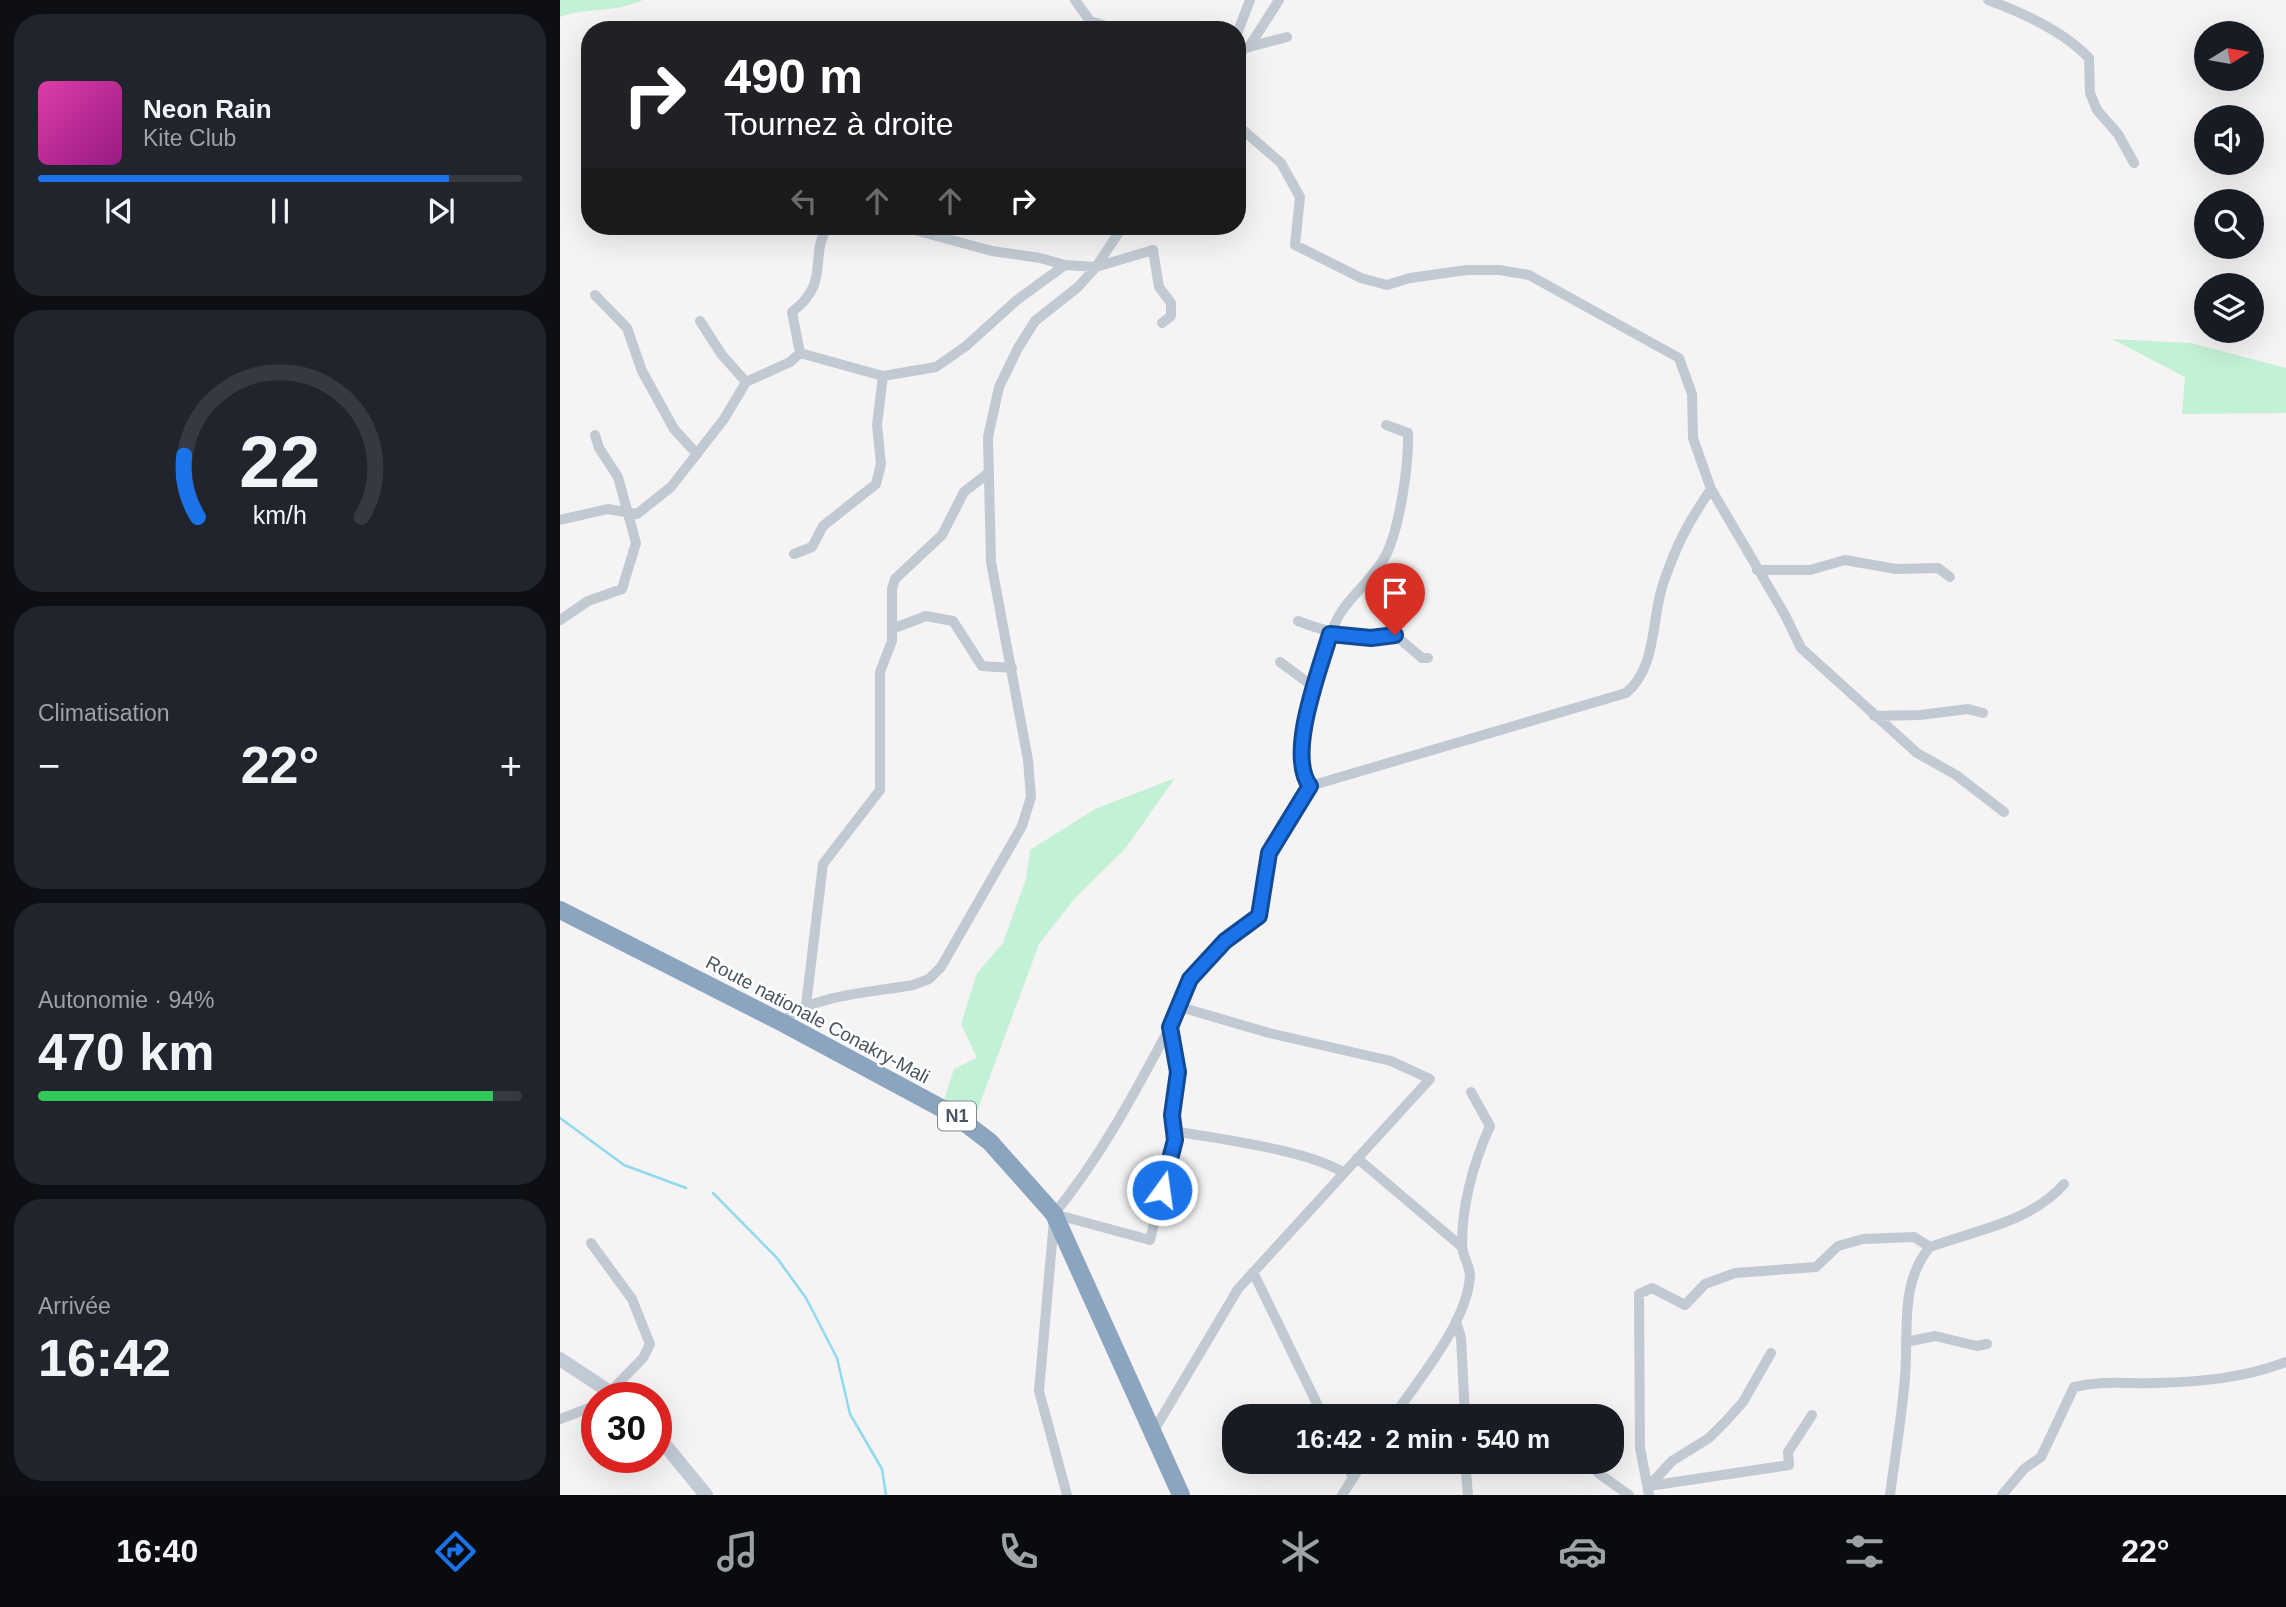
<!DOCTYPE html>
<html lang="fr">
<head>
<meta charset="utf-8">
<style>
  :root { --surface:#171b24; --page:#20242c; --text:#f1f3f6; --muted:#9ea1a6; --line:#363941; --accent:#1a73e8 }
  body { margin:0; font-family:Arial,sans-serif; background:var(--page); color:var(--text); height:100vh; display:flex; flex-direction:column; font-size:26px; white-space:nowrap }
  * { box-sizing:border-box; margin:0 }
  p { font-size:23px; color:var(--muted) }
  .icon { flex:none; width:38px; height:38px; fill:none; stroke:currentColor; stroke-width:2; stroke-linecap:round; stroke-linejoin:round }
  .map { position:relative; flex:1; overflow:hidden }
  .side { display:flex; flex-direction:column; gap:14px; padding:14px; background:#0d0f14; width:560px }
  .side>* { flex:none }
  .top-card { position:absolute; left:21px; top:21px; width:665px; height:214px; border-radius:28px; box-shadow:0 7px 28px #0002; background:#202124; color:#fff; overflow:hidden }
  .needle { width:46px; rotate:79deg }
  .controls { position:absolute; left:1634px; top:21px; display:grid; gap:14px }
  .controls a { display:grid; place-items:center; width:70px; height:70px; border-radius:50%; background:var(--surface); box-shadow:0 7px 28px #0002; font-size:35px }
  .speed { position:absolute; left:21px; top:1382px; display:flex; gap:14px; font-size:35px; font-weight:700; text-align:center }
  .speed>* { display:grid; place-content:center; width:91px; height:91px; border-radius:50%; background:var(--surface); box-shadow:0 7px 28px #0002; line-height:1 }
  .speed .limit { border:10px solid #d22; background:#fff; color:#111 }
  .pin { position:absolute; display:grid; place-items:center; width:60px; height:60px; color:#fff; margin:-72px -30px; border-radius:50% 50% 50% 0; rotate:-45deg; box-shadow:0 0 7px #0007 }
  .pin .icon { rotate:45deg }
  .me { position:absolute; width:77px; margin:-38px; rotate:14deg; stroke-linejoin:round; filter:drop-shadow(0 0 5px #0008) }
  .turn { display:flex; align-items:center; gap:24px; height:147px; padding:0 28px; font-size:32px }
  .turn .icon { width:91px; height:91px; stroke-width:2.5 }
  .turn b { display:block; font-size:49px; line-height:60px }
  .lanes { display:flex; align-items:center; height:66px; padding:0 28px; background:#0003; justify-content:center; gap:35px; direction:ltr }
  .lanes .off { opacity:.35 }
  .big { font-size:52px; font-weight:600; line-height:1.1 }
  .side .card { flex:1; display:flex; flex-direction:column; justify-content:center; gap:10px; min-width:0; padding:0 24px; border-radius:28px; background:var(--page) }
  .side .dial { align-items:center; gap:0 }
  .dial svg { height:182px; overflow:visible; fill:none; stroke:var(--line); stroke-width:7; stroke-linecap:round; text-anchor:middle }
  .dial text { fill:var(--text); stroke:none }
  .song { display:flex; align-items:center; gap:21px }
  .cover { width:84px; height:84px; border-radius:10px; background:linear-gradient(135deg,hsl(320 70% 55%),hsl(310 70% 35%)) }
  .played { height:7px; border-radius:4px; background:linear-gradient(90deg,var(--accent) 85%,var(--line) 85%) }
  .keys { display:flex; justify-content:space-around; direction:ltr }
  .heat { display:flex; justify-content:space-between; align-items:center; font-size:38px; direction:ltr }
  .charge { height:10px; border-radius:5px; background:linear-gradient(90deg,#34c759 94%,var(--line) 0) }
  .trip { position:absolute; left:662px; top:1404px; width:402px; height:70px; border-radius:28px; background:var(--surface); box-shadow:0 7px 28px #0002; font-weight:600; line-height:70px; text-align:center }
  .menu { display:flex; height:112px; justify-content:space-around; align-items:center; background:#090b0e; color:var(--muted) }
  .menu .icon { width:49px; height:49px }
  .menu .current { color:var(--accent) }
  .menu b { font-size:32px; color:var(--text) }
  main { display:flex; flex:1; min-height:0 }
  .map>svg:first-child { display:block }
  .green { fill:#c3f1d5 }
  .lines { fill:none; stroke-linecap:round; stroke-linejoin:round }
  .stream { stroke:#90daee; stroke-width:2.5 }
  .street { stroke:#c1cad2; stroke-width:10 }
  .secondary { stroke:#c1cbd6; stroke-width:14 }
  .highway { stroke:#8ba5c1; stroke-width:18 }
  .route-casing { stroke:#114b97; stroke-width:18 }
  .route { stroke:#1a73e8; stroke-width:12 }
  .labels { text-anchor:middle; stroke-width:5; stroke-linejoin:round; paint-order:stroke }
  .shield { fill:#fff; stroke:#808990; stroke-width:2 }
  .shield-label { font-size:18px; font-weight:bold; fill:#4a5661 }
  .street-label { font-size:19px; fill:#4a5661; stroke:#fff }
</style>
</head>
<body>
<main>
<section class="side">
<div class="card">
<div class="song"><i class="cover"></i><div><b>Neon Rain</b><p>Kite Club</p></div></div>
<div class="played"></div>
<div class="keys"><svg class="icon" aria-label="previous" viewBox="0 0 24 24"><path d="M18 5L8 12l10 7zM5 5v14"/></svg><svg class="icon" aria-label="pause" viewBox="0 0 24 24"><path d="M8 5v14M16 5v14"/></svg><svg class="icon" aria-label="next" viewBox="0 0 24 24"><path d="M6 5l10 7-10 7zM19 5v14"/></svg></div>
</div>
<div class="card dial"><svg viewBox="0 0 100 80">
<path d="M14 69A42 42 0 1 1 86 69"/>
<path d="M14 69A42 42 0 0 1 8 42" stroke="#1a73e8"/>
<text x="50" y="56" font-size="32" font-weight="700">22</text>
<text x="50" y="72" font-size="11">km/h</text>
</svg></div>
<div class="card"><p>Climatisation</p>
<div class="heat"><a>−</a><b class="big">22°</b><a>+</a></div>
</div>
<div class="card"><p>Autonomie · 94%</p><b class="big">470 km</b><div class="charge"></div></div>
<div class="card"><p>Arrivée</p><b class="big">16:42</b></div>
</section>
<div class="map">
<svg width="1726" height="1495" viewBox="0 0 1726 1495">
  <rect width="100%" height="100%" fill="#f5f3f3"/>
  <!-- green -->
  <path class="green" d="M0 0H83C56 13 28 7 0 17Z
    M1552 339 1631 343 1726 368V413L1622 414 1625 377Z
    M615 778 565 849 515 898 479 944 415 1117 384 1100 394 1069 417 1058 401 1024 417 973 443 943 466 879 470 850 535 809Z"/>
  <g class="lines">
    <!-- stream -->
    <path class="stream" d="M0 1118 64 1165 126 1188
      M153 1193 217 1258 246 1298 277 1358 290 1414 322 1469 326 1495"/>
    <!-- street -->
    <path class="street" d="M515 0 530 21 559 30
      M1428 0C1461 12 1504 32 1529 58L1530 93 1537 110 1558 134 1574 163
      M677 34 690 0
      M689 47 727 37
      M677 52 689 47 719 0
      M677 125 721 163 740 197 735 245 801 278 827 285 850 278 907 270H939L969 275 1119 358 1132 394 1133 438 1151 489
      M351 226 358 231 432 251 480 258 505 265
      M35 295 67 328 82 371 114 429 137 454
      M140 321 162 355 186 382
      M240 353 232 312C272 282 248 256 268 226
      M0 520 48 509 77 514 111 487 164 419 186 382 230 362 240 353 323 376 376 367 406 346 457 300 505 265 536 267 593 250 599 287 611 303V316L602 323
      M234 554 252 547 263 526 316 484 321 464 317 425 323 376
      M1197 570H1250L1285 560 1336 569 1378 568 1390 577
      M0 620 28 601 62 589 76 543 58 477 39 448 35 435
      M738 621C771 634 799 639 835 635L862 658H868
      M332 629 366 616 393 621 422 666 452 668
      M720 662 755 688
      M1314 716 1360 715 1408 709 1423 713
      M750 786C728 759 763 635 784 608 797 590 817 574 827 553 840 525 849 464 848 433L826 425
      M246 1005 263 864 320 790V672L332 641V589L335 579 382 535 404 492 427 474
      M223 1023C240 996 322 991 353 985L369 979 381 967 462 826 471 797 468 760 431 562 428 437 439 387 458 348 475 321 518 287 536 267 563 226
      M610 1027 618 1072 613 1115 615 1140 590 1240 494 1214C539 1159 572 1098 605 1036 614 1019 621 992 631 978 649 952 675 935 699 916L709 853 750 786 1066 693C1097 668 1091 620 1103 584 1116 546 1128 522 1151 489L1225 615 1241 648 1357 753 1396 775 1444 812
      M614 1131C658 1139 749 1150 784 1173
      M797 1158 902 1247
      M494 1220 479 1391 507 1495
      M31 1243 72 1299 90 1344 83 1358 44 1398
      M693 1272 763 1416
      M896 1321 901 1338 905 1416
      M1346 1342 1375 1336 1417 1346 1427 1344
      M834 1416C860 1377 907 1323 910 1276 910 1266 902 1255 902 1245 902 1203 913 1164 930 1126L911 1092
      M0 1419 37 1405
      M593 1432 678 1289 870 1079 831 1061 709 1033 620 1007
      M785 1461 793 1478
      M905 1461 908 1495
      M1038 1473 1069 1495
      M1089 1486 1229 1465 1228 1452 1252 1415
      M1089 1486 1112 1461 1149 1438 1166 1421 1183 1402 1211 1353
      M782 1495 804 1461
      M1089 1495 1080 1448 1079 1294 1092 1288 1125 1305 1145 1284 1175 1273 1256 1267 1278 1246 1303 1239 1354 1237 1370 1247
      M1330 1495C1335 1456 1342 1416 1345 1377 1349 1332 1339 1283 1370 1247 1416 1230 1471 1222 1504 1184
      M1442 1495 1464 1469 1481 1457 1514 1387C1545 1380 1566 1384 1596 1383 1640 1382 1685 1378 1726 1362"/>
    <!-- secondary -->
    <path class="secondary" d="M0 1359 59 1398
      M96 1434 146 1495"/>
    <!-- highway -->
    <path class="highway" d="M0 910 223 1023 396 1116 430 1142 494 1214 621 1495"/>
  </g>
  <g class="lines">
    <defs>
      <path id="route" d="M602 1190 615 1140 612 1115 618 1072 610 1027 630 979 665 941 699 916 709 853 750 786C726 755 760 669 770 634L811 638 835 635"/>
    </defs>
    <!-- route casing -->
    <use href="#route" class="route-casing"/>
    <!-- route -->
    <use href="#route" class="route"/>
  </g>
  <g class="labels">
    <!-- shield labels -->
    <rect class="shield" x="378" y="1101.5" width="38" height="29" rx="5"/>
    <g class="shield-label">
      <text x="397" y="1122">N1</text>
    </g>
    <!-- street labels -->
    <g class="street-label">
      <text transform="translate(258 1019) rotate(28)" y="7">Route nationale Conakry-Mali</text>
    </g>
  </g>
</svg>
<div class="controls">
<a><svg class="needle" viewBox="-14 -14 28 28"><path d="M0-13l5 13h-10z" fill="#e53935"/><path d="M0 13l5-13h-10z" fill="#9ea1a6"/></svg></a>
<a><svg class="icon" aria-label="sound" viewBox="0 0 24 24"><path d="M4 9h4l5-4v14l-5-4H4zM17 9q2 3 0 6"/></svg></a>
<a><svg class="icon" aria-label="search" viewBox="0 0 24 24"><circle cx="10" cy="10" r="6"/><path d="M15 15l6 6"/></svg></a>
<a><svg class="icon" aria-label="layers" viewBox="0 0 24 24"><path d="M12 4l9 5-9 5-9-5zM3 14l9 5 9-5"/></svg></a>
</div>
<div class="speed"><div class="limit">30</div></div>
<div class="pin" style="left:835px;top:635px;background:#d93025"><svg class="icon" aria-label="arrive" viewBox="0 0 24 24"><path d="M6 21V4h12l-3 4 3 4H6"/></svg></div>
<svg class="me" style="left:602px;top:1190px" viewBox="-20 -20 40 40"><circle r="17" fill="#1a73e8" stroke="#fff" stroke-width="3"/><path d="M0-11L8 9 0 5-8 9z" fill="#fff"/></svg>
<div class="trip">16:42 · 2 min · 540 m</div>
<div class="top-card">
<div class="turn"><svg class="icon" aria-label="right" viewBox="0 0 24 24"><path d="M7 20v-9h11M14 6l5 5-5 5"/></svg><div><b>490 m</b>Tournez à droite</div></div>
<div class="lanes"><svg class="icon off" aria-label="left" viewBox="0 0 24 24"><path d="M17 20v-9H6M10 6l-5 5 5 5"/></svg><svg class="icon off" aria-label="ahead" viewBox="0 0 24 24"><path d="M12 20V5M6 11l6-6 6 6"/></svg><svg class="icon off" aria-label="ahead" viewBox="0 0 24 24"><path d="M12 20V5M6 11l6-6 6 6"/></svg><svg class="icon" aria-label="right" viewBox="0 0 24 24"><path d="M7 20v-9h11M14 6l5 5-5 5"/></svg></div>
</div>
</div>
</main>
<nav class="menu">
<b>16:40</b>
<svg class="icon current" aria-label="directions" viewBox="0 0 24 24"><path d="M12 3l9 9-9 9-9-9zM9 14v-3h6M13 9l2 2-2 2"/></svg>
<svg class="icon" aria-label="music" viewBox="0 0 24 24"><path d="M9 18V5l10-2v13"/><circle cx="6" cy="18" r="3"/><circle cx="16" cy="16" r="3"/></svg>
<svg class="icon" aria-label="phone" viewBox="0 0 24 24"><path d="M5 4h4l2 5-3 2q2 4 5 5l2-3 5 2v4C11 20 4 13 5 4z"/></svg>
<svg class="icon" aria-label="climate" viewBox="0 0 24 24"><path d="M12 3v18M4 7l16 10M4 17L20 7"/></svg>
<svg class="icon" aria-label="car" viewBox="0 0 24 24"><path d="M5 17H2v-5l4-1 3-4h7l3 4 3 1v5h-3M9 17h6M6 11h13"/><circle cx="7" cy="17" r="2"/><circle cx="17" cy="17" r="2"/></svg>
<svg class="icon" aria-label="filters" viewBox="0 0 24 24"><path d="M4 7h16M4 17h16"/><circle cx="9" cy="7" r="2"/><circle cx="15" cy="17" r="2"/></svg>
<b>22°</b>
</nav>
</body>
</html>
